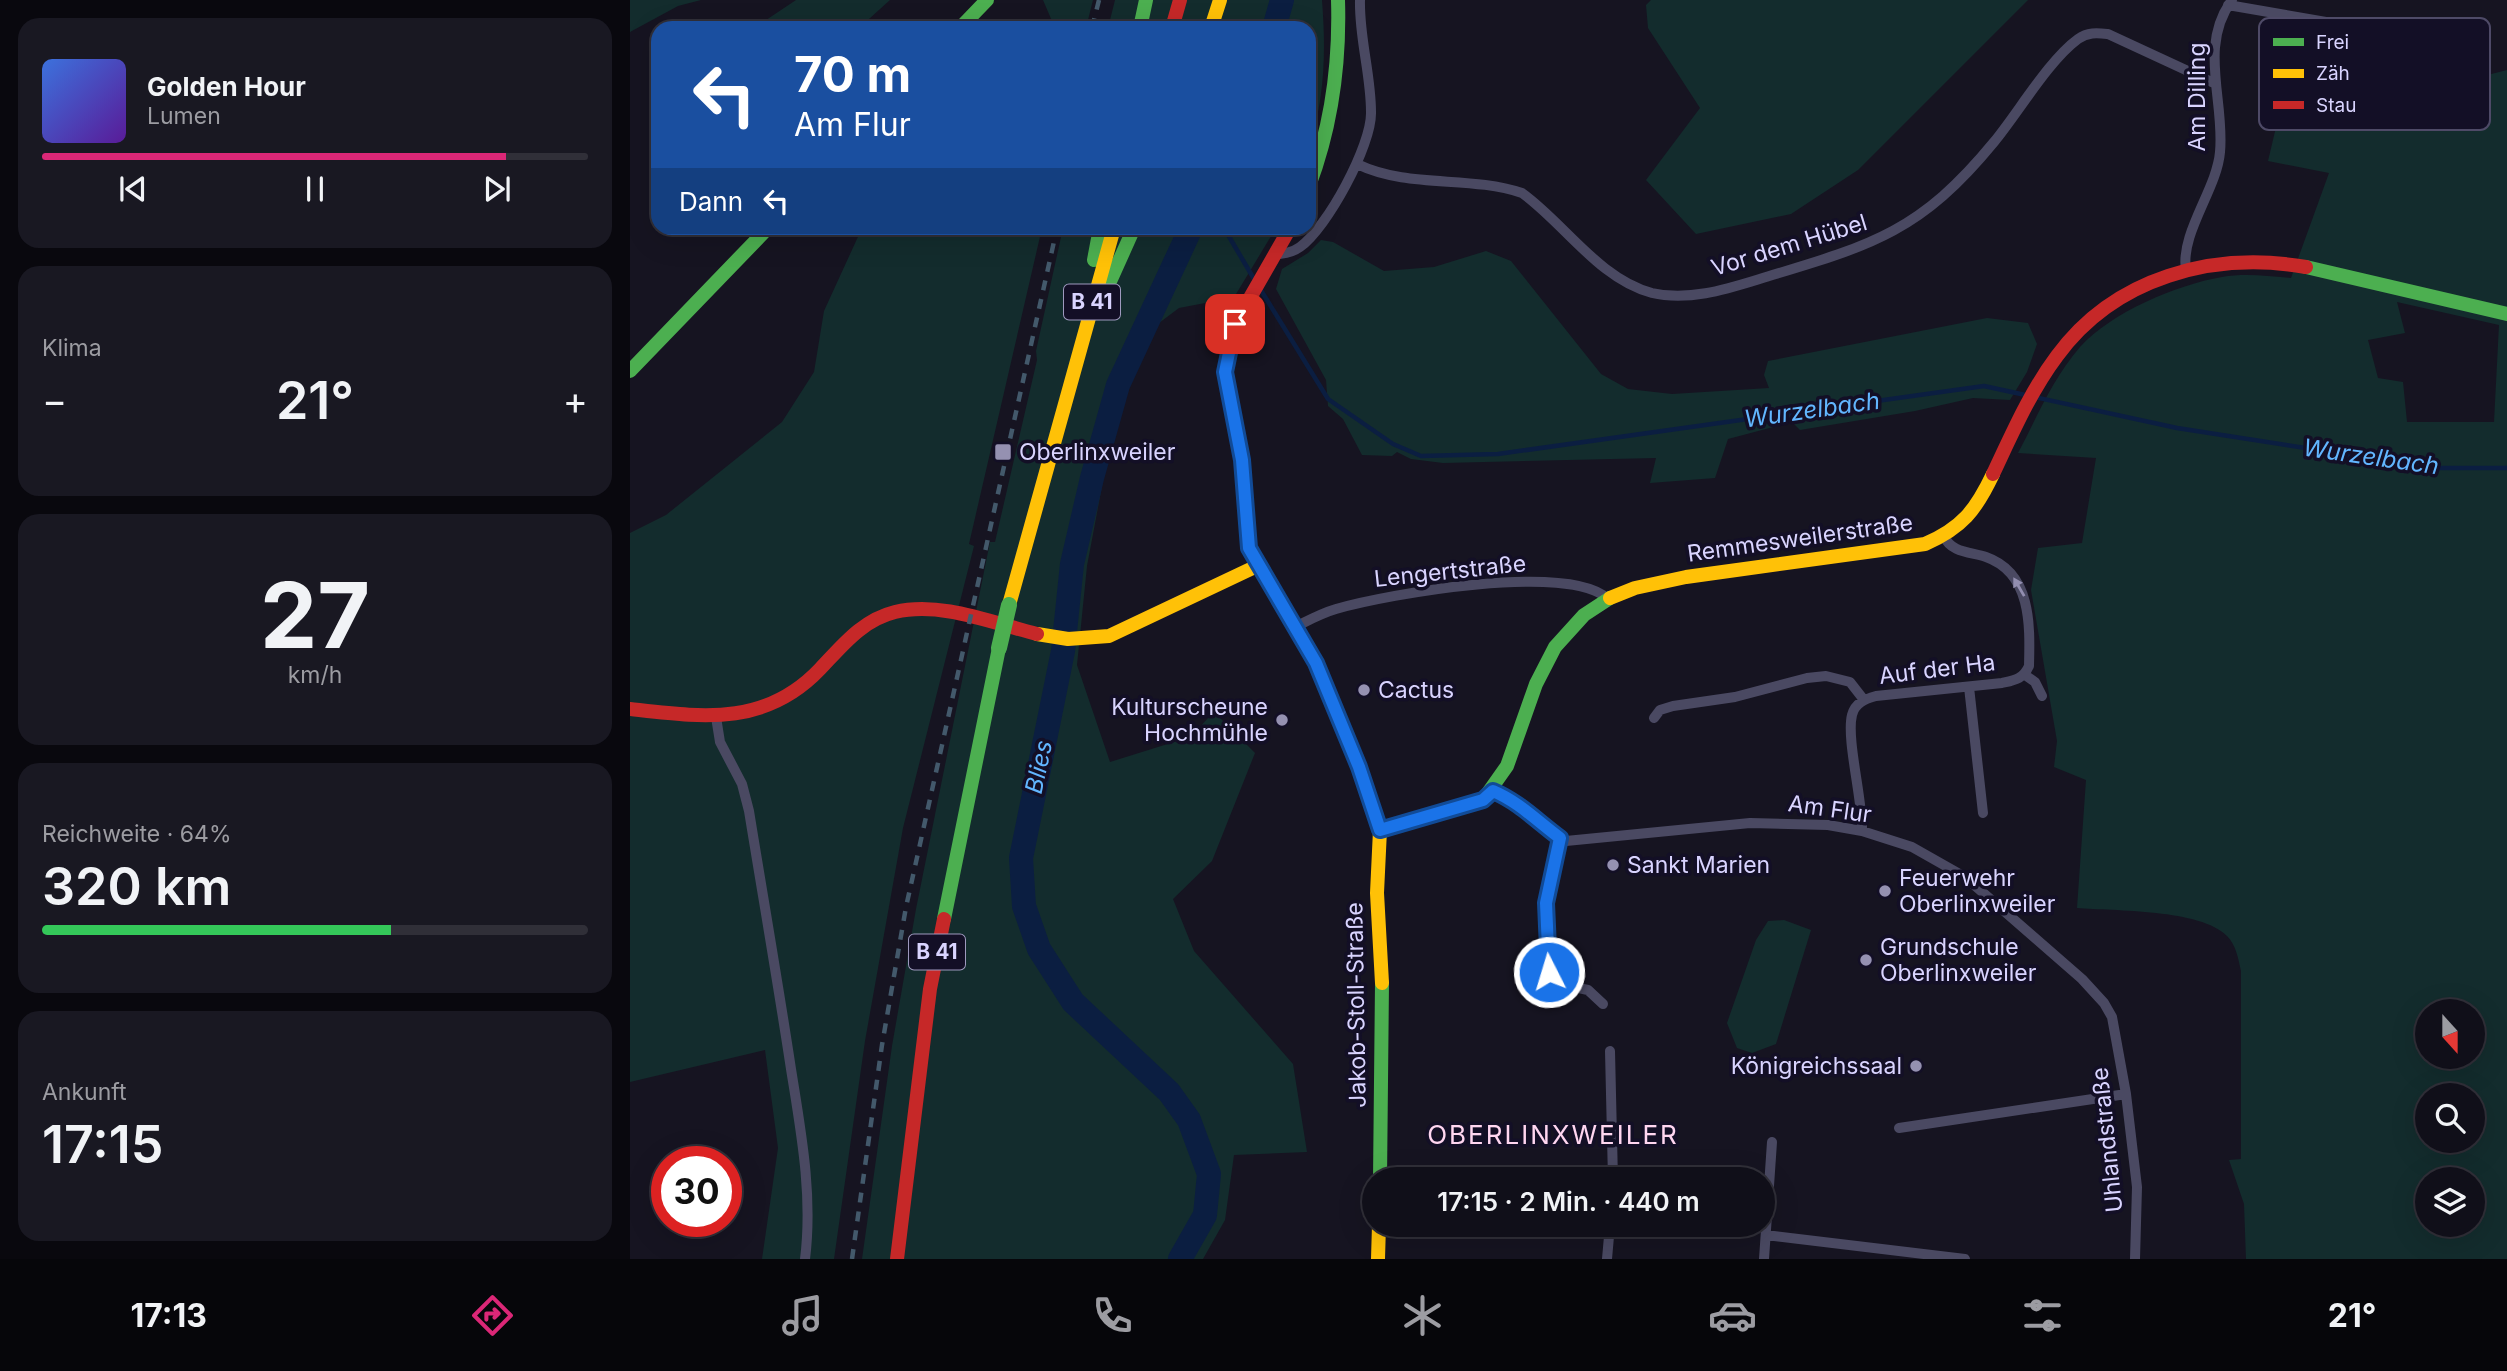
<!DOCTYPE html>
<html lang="de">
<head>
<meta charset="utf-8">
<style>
  :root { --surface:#100f19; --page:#191822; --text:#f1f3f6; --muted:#9c9ca2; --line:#302f38; --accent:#db2777 }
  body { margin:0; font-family:Inter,sans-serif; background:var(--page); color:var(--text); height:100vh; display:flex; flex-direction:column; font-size:26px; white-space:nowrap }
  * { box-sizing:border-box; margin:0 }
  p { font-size:23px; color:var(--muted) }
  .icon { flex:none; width:38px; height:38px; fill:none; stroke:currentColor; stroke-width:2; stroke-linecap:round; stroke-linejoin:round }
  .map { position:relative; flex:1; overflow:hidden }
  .side { display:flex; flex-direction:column; gap:18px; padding:18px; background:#09080e; width:630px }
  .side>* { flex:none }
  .hud { position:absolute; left:21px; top:21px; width:665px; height:214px; border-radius:21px; box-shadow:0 7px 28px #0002,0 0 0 2px var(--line); background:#1a4fa0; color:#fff; overflow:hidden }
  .needle { width:46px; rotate:159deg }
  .controls { position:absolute; left:1785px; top:999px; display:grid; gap:14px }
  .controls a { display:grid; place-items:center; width:70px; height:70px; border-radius:50%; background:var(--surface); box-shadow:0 7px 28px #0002,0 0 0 2px var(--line); font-size:35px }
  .speed { position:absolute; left:21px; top:1146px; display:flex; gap:14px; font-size:35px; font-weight:700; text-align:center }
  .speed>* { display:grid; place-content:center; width:91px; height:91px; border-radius:50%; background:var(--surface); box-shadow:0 7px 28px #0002,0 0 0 2px var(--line); line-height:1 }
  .speed .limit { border:10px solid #d22; background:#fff; color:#111 }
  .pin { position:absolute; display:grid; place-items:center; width:60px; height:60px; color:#fff; margin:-30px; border-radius:14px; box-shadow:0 4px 10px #0006 }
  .me { position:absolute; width:77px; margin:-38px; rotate:355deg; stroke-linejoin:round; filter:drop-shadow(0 0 5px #0008) }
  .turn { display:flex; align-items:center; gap:24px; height:147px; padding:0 28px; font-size:32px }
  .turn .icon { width:91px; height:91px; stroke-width:2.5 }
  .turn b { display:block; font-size:49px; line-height:60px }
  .then { display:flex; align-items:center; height:66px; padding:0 28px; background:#0003; gap:14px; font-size:26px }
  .big { font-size:52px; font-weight:600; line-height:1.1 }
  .side .card { flex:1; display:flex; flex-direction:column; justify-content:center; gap:10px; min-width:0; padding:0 24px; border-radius:21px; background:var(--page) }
  .side .dial { align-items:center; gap:0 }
  .dial b { font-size:91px; line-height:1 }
  .song { display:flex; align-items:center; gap:21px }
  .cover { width:84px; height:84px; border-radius:10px; background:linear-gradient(135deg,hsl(220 70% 55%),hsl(270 70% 35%)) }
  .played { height:7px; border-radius:4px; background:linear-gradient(90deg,var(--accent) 85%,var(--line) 85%) }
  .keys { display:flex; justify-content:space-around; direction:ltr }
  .heat { display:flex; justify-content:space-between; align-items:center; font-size:38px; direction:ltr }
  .charge { height:10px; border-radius:5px; background:linear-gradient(90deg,#34c759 64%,var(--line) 0) }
  .trip { position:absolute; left:732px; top:1167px; width:413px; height:70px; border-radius:35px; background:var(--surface); box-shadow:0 7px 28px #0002,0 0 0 2px var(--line); font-weight:600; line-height:70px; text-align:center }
  .tabs { display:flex; height:112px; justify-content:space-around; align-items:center; background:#06060a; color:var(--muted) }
  .tabs .icon { width:49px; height:49px }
  .tabs .active { color:var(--accent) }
  .tabs b { font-size:32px; color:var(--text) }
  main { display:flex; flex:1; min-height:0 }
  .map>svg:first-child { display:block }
  .green { fill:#132c2d; fill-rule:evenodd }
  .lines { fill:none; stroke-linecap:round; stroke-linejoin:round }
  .stream { stroke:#0b1e41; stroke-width:4.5 }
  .river { stroke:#0b1e41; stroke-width:24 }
  .street { stroke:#4a4962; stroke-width:10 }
  .fast { stroke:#4caf50; stroke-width:14 }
  .slow { stroke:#ffc107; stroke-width:14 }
  .jam { stroke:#c62828; stroke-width:14 }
  .rail { stroke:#43596b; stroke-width:4.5; stroke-dasharray:10 9; stroke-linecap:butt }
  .fast-bridge { stroke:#4caf50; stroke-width:16 }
  .oneway { fill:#928eb0 }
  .route-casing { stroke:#114b97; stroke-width:18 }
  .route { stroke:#1a73e8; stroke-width:12 }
  .poi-dot { fill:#9591b1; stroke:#130f26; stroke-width:2.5 }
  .labels { text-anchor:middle; stroke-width:7; stroke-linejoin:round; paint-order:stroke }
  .shield { fill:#130f26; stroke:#9e99be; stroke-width:2 }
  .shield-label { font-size:21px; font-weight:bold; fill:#d9d4ff }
  .street-label { font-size:23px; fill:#d9d4ff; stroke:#130f26 }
  .poi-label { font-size:23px; fill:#d9d4ff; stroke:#130f26; text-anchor:start }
  .water-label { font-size:24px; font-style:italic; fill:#62b6ff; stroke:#130f26 }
  .quarter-label { font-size:26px; letter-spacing:2px; fill:#ffd6f0; stroke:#130f26 }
  .key { fill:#130f26; stroke:#4e4a67; stroke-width:2 }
  .key-label { font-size:19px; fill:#d9d4ff }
</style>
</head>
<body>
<main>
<section class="side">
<div class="card">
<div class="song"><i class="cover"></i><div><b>Golden Hour</b><p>Lumen</p></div></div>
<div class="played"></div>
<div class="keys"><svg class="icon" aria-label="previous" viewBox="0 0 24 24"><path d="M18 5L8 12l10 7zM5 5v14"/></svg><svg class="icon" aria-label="pause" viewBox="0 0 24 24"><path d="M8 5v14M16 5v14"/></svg><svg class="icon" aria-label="next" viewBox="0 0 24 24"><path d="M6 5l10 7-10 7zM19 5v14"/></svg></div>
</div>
<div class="card"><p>Klima</p>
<div class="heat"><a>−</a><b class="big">21°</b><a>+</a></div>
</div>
<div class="card dial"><b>27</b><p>km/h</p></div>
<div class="card"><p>Reichweite · 64%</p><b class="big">320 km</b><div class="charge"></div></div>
<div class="card"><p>Ankunft</p><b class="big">17:15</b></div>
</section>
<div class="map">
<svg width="1877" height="1259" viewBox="0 0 1877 1259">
  <rect width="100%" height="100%" fill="#161421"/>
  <!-- green -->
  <path class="green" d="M0 0H71L48 6 0 32Z
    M166 0H260L229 28H124Z
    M413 0H463L456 28H425Z
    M485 0H692C696 51 695 98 679 147V28H478Z
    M1021 0H1398L1228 170 1161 214 1066 234 1016 180 1070 108 1018 28 1016 5Z
    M1660 68 1838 80 1877 70V1259H1616L1614 1204 1599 1160 1611 1159V971C1608 958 1606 945 1597 936 1571 909 1484 911 1447 908L1456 780 1424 767 1427 741 1401 590 1408 548 1452 543 1466 458 1388 453C1407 417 1423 378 1450 347 1482 312 1546 285 1592 277 1615 273 1638 276 1661 278L1699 173 1638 161ZM1767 302 1869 325 1864 422H1777L1773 382 1748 378 1738 340 1775 333ZM1797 1012H1843V1057H1797ZM1797 1096H1843V1141H1797ZM1797 1180H1843V1225H1797Z
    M232 228H412L339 544 344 546 273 828 235 1041 204 1259H132L148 1148 135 1050 0 1082V533L36 515 152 422 184 372 194 311Z
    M433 228H646L600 304 575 303 549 308 529 323 499 387 473 481 457 566 447 665 480 762 560 737 584 712 625 753 582 861 543 899 564 951 663 1064 677 1152 604 1155 595 1220 573 1259H232L262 1046 286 909 360 542H365L407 360 406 351Z
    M691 240 703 242 754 271 804 267 856 251 881 261 971 374 998 389 1042 394 1139 388 1134 375 1138 361 1357 318 1398 323 1407 344 1397 372 1380 400 1343 398 1285 411 1170 430 1162 422 1098 439 1085 478 1020 483 1026 458 813 463 781 459 767 452 762 456 732 455 713 419 698 406 696 380 646 289 652 269 678 253Z
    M1154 920 1181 930 1146 1044 1122 1053 1107 1048 1097 1023 1126 940 1138 921Z"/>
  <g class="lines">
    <!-- stream -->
    <path class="stream" d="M594 228 624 279
      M629 287 698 399 763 444 791 456 868 454 1354 386 1547 428 1804 468H1877"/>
    <!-- river -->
    <path class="river" d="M644 28 652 0
      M550 1259 575 1215 579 1174 559 1120 539 1092 443 1002 409 949 394 906 391 858 433 651 442 564 462 478 488 385 561 228"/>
    <!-- street -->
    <path class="street" d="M1598 5 1754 32 1791 50
      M727 164C779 189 839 175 892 193 934 223 969 279 1022 293 1060 302 1100 288 1136 277 1243 245 1291 231 1364 142 1388 113 1419 60 1448 39 1458 32 1467 33 1478 34L1586 84
      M645 254C653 254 663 252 670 247 697 228 742 145 741 112 741 74 729 38 730 0
      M1556 270C1550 233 1587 189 1590 152 1595 101 1568 46 1602 0
      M667 626C679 620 692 613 706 609 758 594 939 562 978 599
      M1395 675 1405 682 1412 696
      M1339 687 1353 813
      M86 717 90 742 112 784 119 811C133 897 148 983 161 1069 171 1132 183 1195 175 1259
      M1024 718 1030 710 1043 706 1105 697 1177 678 1196 676 1220 682 1234 700
      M863 791 880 798 936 841 1120 823 1198 825 1232 831 1282 847 1335 877 1452 979 1474 1003 1482 1017 1496 1094 1507 1187 1505 1259
      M1232 831C1233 801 1216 739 1222 715 1225 703 1235 699 1246 696L1372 683C1385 680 1393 679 1399 666 1400 626 1402 573 1356 557 1341 552 1321 553 1314 536
      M930 838C920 882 903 940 925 983L958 990 973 1004
      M980 1051 983 1180
      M1269 1128 1496 1094
      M1136 1235 1335 1259
      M977 1259 980 1225
      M1134 1259 1142 1142"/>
    <!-- fast -->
    <path class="fast" d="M330 28 357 0
      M510 28 516 0
      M679 186C702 125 710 65 708 0
      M464 260 470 228
      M1676 267 1877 314
      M478 286 504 228
      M0 371 138 228
      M750 830 853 800 877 766 906 684 925 647 954 615 980 598
      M314 919 369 648
      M750 1180 752 983"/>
    <!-- slow -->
    <path class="slow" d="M581 28 590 0
      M620 550 686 663 729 767 750 830 747 893 752 983
      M980 598 1005 588 1056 577 1295 544C1332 528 1346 510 1363 474
      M379 605 484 228
      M407 634 438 639 479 636 627 566
      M748 1259 749 1225"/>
    <!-- jam -->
    <path class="jam" d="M542 28 550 0
      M1363 474C1382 434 1400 392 1427 356 1485 277 1583 251 1676 267
      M620 550 612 460 595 372 605 324 660 228
      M0 709C72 717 135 727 190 669 212 646 232 620 265 612 311 601 362 623 407 634
      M267 1259 300 989 314 919"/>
    <!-- rail -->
    <path class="rail" d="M462 28 469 0
      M222 1259 252 1045 276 907 427 228"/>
    <!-- fast-bridge -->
    <path class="fast-bridge" d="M369 648 379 605"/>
  </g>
  <!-- one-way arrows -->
  <defs><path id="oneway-solid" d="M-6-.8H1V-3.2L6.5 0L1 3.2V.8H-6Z" transform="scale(1.75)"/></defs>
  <use class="oneway" href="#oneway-solid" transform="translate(1389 587) rotate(-120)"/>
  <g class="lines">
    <defs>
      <path id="route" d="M605 324 595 372 612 460 619 548 686 663 729 767 750 830 853 800 863 791C889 802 907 821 930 838L916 903 919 972"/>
    </defs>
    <!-- route casing -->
    <use href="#route" class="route-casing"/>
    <!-- route -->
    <use href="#route" class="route"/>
  </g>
  <!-- markers -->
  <g class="poi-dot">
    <rect x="364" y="443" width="18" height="18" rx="3.5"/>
    <circle cx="734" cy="690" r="7"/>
    <circle cx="652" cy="720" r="7"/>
    <circle cx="983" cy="865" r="7"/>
    <circle cx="1255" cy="891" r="7"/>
    <circle cx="1236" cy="960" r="7"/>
    <circle cx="1286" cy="1066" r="7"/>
  </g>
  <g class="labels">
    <!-- shield labels -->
    <g class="shield">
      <rect x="434" y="284.5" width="56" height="35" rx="5"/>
      <rect x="279" y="934.5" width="56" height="35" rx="5"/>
    </g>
    <g class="shield-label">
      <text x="462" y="309">B 41</text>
      <text x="307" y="959">B 41</text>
    </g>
    <!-- street labels -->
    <g class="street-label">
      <text transform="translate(1567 97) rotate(-90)" y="8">Am Dilling</text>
      <text transform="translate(1159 245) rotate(-17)" y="8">Vor dem Hübel</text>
      <text transform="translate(1170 538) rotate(-8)" y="8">Remmesweilerstraße</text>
      <text transform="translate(820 571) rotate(-6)" y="8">Lengertstraße</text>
      <text transform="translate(1307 669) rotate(-7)" y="8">Auf der Ha</text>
      <text transform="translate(1200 809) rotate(8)" y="8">Am Flur</text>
      <text transform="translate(726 1005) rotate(-91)" y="8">Jakob-Stoll-Straße</text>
      <text transform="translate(1477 1140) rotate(-96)" y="8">Uhlandstraße</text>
    </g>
    <!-- poi labels -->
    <g class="poi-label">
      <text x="389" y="460">Oberlinxweiler</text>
      <text x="748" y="698">Cactus</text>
      <text x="638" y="715" text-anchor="end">Kulturscheune<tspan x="638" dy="26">Hochmühle</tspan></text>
      <text x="997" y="873">Sankt Marien</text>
      <text x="1269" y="886">Feuerwehr<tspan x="1269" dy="26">Oberlinxweiler</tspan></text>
      <text x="1250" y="955">Grundschule<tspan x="1250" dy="26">Oberlinxweiler</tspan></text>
      <text x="1272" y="1074" text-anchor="end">Königreichssaal</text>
    </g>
    <!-- water labels -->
    <g class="water-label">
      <text transform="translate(1182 410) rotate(-8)" y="8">Wurzelbach</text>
      <text transform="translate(1741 457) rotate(8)" y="8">Wurzelbach</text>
      <text transform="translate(409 767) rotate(-78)" y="8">Blies</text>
    </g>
    <!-- quarter labels -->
    <g class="quarter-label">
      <text x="923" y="1144">OBERLINXWEILER</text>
    </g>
  </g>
  <!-- legend -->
  <rect x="1629" y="18" width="231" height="112" rx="10" class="key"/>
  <rect x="1643" y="38" width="31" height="8" fill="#4caf50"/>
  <rect x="1643" y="69" width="31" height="9" fill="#ffc107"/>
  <rect x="1643" y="101" width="31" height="8" fill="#c62828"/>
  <g class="key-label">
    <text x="1686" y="49">Frei</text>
    <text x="1686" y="80">Zäh</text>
    <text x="1686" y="112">Stau</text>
  </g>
</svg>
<div class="controls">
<a><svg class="needle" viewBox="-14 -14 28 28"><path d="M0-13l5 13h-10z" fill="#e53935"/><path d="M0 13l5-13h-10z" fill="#9c9ca2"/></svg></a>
<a><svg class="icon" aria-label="search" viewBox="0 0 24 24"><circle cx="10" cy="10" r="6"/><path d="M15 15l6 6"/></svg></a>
<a><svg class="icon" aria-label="layers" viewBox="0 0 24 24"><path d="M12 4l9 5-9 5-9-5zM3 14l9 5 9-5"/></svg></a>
</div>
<div class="speed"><div class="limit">30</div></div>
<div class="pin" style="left:605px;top:324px;background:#d93025"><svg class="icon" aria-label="arrive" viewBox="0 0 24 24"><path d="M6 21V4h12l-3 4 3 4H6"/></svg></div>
<svg class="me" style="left:919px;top:972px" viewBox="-20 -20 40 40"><circle r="17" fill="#1a73e8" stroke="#fff" stroke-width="3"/><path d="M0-11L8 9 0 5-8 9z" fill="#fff"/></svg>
<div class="trip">17:15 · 2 Min. · 440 m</div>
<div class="hud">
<div class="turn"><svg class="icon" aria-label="left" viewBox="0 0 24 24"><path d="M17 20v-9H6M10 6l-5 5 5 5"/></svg><div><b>70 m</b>Am Flur</div></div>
<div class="then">Dann<svg class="icon" aria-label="left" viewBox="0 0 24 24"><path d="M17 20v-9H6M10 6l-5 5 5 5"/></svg></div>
</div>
</div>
</main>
<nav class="tabs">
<b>17:13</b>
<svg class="icon active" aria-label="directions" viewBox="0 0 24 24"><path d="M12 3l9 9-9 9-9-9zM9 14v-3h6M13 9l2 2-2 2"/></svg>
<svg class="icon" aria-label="music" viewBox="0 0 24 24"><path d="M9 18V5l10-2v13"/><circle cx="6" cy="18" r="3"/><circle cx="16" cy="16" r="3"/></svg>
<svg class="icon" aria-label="phone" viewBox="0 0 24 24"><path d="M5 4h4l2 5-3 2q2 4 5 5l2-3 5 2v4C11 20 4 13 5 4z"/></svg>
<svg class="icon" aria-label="climate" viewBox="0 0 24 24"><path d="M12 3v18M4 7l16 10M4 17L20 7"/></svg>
<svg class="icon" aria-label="car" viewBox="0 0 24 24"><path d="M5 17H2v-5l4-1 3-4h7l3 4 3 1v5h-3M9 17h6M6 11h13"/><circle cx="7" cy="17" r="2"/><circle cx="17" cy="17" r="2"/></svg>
<svg class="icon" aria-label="filters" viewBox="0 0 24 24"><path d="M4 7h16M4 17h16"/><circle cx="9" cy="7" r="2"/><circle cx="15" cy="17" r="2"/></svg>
<b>21°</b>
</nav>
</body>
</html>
